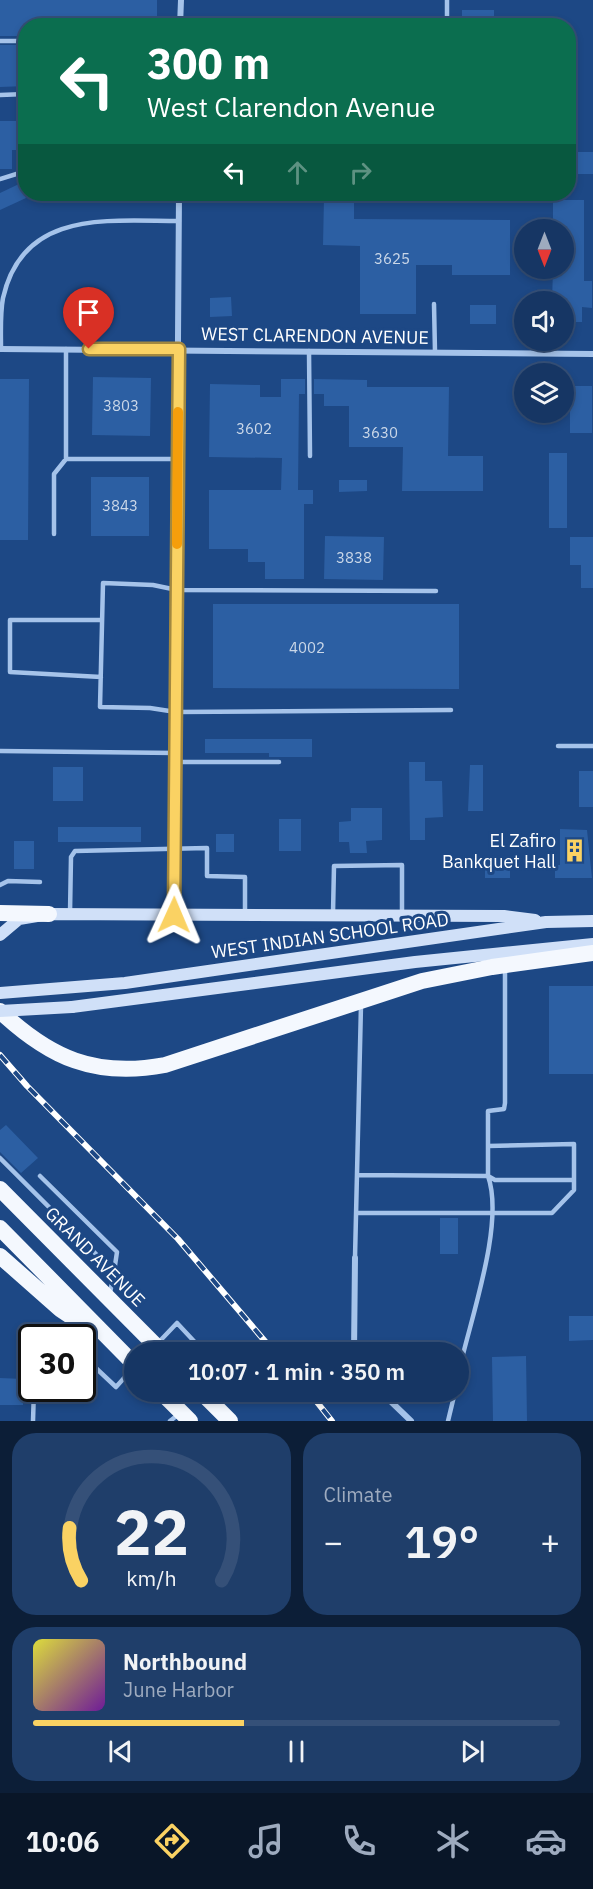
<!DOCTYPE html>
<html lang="en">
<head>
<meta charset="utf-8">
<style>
  :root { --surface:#163664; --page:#1f3e6a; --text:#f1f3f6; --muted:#9eabbf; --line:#355078; --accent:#fad263 }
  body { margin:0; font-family:"IBM Plex Sans",sans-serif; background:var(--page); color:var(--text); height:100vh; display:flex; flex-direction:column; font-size:22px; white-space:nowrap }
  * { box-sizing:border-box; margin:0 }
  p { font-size:20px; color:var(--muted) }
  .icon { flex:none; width:33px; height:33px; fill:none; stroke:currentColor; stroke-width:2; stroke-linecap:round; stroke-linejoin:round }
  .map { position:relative; height:1421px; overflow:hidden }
  .details { display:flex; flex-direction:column; gap:12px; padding:12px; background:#0c1e37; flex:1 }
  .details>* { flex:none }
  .top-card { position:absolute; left:18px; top:18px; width:558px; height:183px; border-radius:24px; box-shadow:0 3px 9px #0003,0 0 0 2px var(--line); background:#0b6e4f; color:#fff; overflow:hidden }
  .needle { width:39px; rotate:180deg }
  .buttons { position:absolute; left:514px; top:219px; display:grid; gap:12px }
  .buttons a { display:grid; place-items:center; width:60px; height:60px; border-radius:50%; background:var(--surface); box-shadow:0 3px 9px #0003,0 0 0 2px var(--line); font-size:30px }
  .speed { position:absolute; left:18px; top:1324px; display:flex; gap:12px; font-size:30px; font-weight:700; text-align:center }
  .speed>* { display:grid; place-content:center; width:78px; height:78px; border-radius:50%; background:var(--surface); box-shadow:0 3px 9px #0003,0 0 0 2px var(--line); line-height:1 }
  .speed .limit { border:3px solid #111; border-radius:9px; background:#fff; color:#111 }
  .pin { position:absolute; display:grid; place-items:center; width:51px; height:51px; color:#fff; margin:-62px -26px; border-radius:50% 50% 50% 0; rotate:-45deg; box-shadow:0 0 6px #0007 }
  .pin .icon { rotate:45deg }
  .me { position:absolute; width:66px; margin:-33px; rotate:1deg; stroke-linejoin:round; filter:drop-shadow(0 0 4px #0008) }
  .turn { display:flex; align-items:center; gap:21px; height:126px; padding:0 30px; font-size:27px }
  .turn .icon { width:78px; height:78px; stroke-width:2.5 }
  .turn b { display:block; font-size:42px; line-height:51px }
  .lanes { display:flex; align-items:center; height:57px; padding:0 30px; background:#0003; justify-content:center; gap:30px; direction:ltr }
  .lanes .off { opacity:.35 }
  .big { font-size:45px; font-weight:600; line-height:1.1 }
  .details .tile { flex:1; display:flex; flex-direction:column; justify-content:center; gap:9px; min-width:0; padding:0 21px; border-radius:24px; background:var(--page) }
  .details .dial { align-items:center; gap:0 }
  .dial svg { height:156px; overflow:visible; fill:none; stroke:var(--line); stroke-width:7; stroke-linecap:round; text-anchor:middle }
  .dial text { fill:var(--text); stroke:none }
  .song { display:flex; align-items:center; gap:18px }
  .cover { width:72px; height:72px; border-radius:9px; background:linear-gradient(135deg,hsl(60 70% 55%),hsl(280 70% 35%)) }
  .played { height:6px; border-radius:3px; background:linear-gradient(90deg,var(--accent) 40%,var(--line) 40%) }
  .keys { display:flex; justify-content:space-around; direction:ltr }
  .heat { display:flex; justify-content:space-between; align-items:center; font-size:33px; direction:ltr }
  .details .tiles { flex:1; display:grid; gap:12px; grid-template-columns:1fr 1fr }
  .tile:last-child { grid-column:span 2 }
  .trip { position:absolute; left:124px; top:1342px; width:345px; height:60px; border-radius:30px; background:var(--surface); box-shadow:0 3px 9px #0003,0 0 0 2px var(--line); font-weight:600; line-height:60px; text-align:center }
  .tab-bar { display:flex; height:96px; justify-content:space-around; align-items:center; background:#091628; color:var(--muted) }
  .tab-bar .icon { width:42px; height:42px }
  .tab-bar .on { color:var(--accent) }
  .tab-bar b { font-size:27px; color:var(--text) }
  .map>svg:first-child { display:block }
  .building { fill:#2c5fa3 }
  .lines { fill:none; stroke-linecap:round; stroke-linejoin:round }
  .service { stroke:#a5c3ea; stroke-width:4.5 }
  .minor { stroke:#a5c3ea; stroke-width:6 }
  .secondary { stroke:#d0e0f8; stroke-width:12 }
  .trunk { stroke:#f4f8fe; stroke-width:16 }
  .rail-casing { stroke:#fff; stroke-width:6 }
  .rail { stroke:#1d4885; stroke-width:4; stroke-dasharray:11; stroke-linecap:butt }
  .secondary-bridge { stroke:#d0e0f8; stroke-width:12 }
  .route-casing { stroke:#a28840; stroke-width:15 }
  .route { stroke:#fad263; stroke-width:10 }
  .slow { stroke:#f59e0b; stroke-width:10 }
  .labels { text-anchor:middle; stroke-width:6; stroke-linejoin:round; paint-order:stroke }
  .number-label { font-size:15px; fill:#cad7e8 }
  .street-label { font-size:18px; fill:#fff; stroke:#1d4885 }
  .poi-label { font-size:18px; fill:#fff; stroke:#1d4885; text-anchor:end }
</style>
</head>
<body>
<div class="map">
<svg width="593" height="1421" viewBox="0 0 593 1421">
  <rect width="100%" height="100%" fill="#1d4885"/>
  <!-- building -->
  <path class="building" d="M0 0H157V26H26V36H0Z
    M462 10H494V26H462Z
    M0 45H26V86L0 87Z
    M0 121H26V150H12V169H0Z
    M568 152H593V174H568Z
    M19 184 26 198 0 210V193Z
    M324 198 354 199V219L510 220V275H452V265H416V314H360V246L323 245Z
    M553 200H584V281H592V308L582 307V322H564V302H552L553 268H564V230H553Z
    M231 297 232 316 210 317V298Z
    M470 305H496V324H470Z
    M93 377 151 378 150 436 92 435Z
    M0 379H29L28 540H0Z
    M281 379H305V394H299L298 490H313V504H304V579H265V562H248V549H209V490H281L282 458 209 457 210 384 260 385V397H281Z
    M314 379 367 380V387H449L448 456H483V491H402L403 447H349V406H324V394H314Z
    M570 386H592V433H570Z
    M549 453H567V528H549Z
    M91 477H149V536H91Z
    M339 480H367V491L339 492Z
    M325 536 384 537 383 580 324 579Z
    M570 537H593V588H581V565H570Z
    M213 604H459V689L213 688Z
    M205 739H312V757H269V753H205Z
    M409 762H425V781H442L443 817 425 818V840H410Z
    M470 765H483V811H468Z
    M53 767H83V801H53Z
    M579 771H593V807H579Z
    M351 808H382V840L366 841 367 853H350L349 842H339V822L351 821Z
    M279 819H301V851H279Z
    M58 827H141V842H58Z
    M560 829 587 830 592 878H555V865H560Z
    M216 834H234V852H216Z
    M14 841H34V869H14Z
    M485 865H510V878H485Z
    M549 986H593V1074H549Z
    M6 1125 38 1158 21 1173 0 1152V1130Z
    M440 1218H458V1254H440Z
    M569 1316H593V1340L569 1341Z
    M526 1356 527 1421H493L492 1357Z
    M0 1378 23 1379V1405H0Z"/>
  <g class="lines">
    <!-- service -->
    <path class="service" d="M447 0V26
      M0 41H26
      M0 95 26 94
      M0 179 26 171
      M434 304 435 352
      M1 349C1 332 0 314 3 298 23 209 108 221 179 221
      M66 349V459H178
      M309 351 310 456
      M54 534V474L66 459
      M436 591 177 590 153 585 103 583 100 707 150 708 176 712 451 710
      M101 677 10 672V620H102
      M558 746H593
      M0 751 175 753
      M176 762H279
      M0 885 8 881 40 882
      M70 913 71 857 75 851 207 848V876L245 877V913
      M333 913 334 866 402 865V915
      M0 1158 114 1272 110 1293
      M357 1175 488 1176V1111L504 1109 505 1103V968
      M40 1176 117 1252 114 1272
      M488 1176 495 1180H574
      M356 1213H552L574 1190V1144L488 1146
      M355 1258 361 1005
      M157 1344 177 1323 205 1353
      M82 1355 116 1387 133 1368
      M459 1371C470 1320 505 1224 488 1176
      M217 1404 229 1392
      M33 1421 34 1389
      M170 1421 179 1414
      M448 1421 455 1392"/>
    <!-- minor -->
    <path class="minor" d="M180 26 181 0
      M0 349 593 354
      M174 915 179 194
      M354 1353 355 1258
      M381 1392 411 1421"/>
    <!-- secondary -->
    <path class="secondary" d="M0 935 19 919 49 914 504 916 535 920
      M0 993 125 983 546 922 593 921
      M72 1007 415 962 593 944"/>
    <!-- trunk -->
    <path class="trunk" d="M0 913 49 914
      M0 1011C50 1058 95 1078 165 1065L422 981 492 967 593 953
      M0 1189 163 1353
      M0 1228 135 1365
      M0 1256 60 1309 90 1329
      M161 1392 190 1421
      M201 1392 230 1421"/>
    <defs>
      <path id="rail" d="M0 1055 27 1086 178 1239 275 1353
        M309 1392 332 1421"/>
    </defs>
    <!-- rail casing -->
    <use href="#rail" class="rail-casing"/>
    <!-- rail -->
    <use href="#rail" class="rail"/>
    <!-- secondary-bridge -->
    <path class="secondary-bridge" d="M0 1011 72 1007"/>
  </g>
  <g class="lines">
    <defs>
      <path id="route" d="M89 349H179L174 915"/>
    </defs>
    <!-- route casing -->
    <use href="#route" class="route-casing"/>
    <!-- route -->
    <use href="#route" class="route"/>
    <!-- slow -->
    <path class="slow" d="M177 544 178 412"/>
  </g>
  <!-- icons -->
  <defs>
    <symbol id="building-bare" viewBox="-9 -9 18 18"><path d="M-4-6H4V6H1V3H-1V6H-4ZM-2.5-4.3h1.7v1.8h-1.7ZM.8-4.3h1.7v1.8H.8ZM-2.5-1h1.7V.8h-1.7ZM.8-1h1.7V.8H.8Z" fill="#fad263" stroke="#1d4885" stroke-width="2.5" paint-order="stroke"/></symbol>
  </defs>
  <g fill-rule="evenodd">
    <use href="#building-bare" x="558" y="834" width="33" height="33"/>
  </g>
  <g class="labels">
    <!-- number labels -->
    <g class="number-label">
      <text x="392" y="264">3625</text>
      <text x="121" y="411">3803</text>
      <text x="254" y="434">3602</text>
      <text x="380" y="438">3630</text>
      <text x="120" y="511">3843</text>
      <text x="354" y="563">3838</text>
      <text x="307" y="653">4002</text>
    </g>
    <!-- street labels -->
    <g class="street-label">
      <text transform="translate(315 336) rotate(1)" y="6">WEST CLARENDON AVENUE</text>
      <text transform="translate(330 936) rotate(-8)" y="6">WEST INDIAN SCHOOL ROAD</text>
      <text transform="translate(95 1257) rotate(45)" y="6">GRAND AVENUE</text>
    </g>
    <!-- poi labels -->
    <g class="poi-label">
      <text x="556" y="847">El Zafiro<tspan x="556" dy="21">Bankquet Hall</tspan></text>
    </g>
  </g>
</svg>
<div class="buttons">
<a><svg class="needle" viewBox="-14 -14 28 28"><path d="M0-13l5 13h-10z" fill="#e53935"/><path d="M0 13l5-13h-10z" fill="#9eabbf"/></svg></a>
<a><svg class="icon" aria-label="sound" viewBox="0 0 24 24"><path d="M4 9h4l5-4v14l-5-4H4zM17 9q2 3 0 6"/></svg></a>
<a><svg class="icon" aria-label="layers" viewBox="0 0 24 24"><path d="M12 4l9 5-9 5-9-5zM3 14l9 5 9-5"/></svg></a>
</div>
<div class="speed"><div class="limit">30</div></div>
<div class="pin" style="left:89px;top:349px;background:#d93025"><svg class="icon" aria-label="arrive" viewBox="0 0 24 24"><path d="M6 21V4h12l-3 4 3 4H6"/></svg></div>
<svg class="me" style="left:174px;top:915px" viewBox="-20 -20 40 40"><path d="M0-17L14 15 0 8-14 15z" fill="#fad263" stroke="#fff" stroke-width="4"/></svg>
<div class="trip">10:07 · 1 min · 350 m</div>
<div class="top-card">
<div class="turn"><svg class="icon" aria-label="left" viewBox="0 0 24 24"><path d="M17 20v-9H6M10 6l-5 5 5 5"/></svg><div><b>300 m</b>West Clarendon Avenue</div></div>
<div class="lanes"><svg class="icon" aria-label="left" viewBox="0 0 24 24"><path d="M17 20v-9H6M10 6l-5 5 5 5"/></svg><svg class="icon off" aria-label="ahead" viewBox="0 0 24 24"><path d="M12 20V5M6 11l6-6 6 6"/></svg><svg class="icon off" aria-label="right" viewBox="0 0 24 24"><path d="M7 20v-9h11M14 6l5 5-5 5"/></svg></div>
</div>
</div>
<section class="details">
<div class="tiles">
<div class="tile dial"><svg viewBox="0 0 100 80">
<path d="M14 69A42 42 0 1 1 86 69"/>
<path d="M14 69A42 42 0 0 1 8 42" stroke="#fad263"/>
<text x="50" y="56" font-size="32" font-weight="700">22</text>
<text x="50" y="72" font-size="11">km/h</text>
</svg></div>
<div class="tile"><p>Climate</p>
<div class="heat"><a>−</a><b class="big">19°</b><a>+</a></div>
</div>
<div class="tile">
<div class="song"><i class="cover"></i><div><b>Northbound</b><p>June Harbor</p></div></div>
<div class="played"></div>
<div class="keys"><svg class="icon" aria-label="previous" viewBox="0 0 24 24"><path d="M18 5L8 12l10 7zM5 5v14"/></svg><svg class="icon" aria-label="pause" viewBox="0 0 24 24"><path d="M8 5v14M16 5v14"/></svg><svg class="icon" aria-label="next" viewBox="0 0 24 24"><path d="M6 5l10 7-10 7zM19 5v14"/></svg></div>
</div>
</div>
</section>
<nav class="tab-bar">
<b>10:06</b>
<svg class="icon on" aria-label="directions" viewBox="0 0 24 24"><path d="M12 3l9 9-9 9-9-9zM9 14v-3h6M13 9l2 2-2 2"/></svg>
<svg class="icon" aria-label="music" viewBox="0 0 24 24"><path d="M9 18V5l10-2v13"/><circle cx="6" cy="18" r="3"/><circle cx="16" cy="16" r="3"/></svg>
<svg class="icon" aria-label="phone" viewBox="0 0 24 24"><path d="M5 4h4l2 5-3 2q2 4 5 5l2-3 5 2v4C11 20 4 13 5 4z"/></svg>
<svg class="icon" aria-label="climate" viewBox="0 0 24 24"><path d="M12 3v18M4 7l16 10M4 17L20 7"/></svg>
<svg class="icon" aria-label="car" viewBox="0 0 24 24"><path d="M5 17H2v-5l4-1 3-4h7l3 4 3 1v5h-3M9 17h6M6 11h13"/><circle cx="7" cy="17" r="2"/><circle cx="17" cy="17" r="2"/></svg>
</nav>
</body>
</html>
